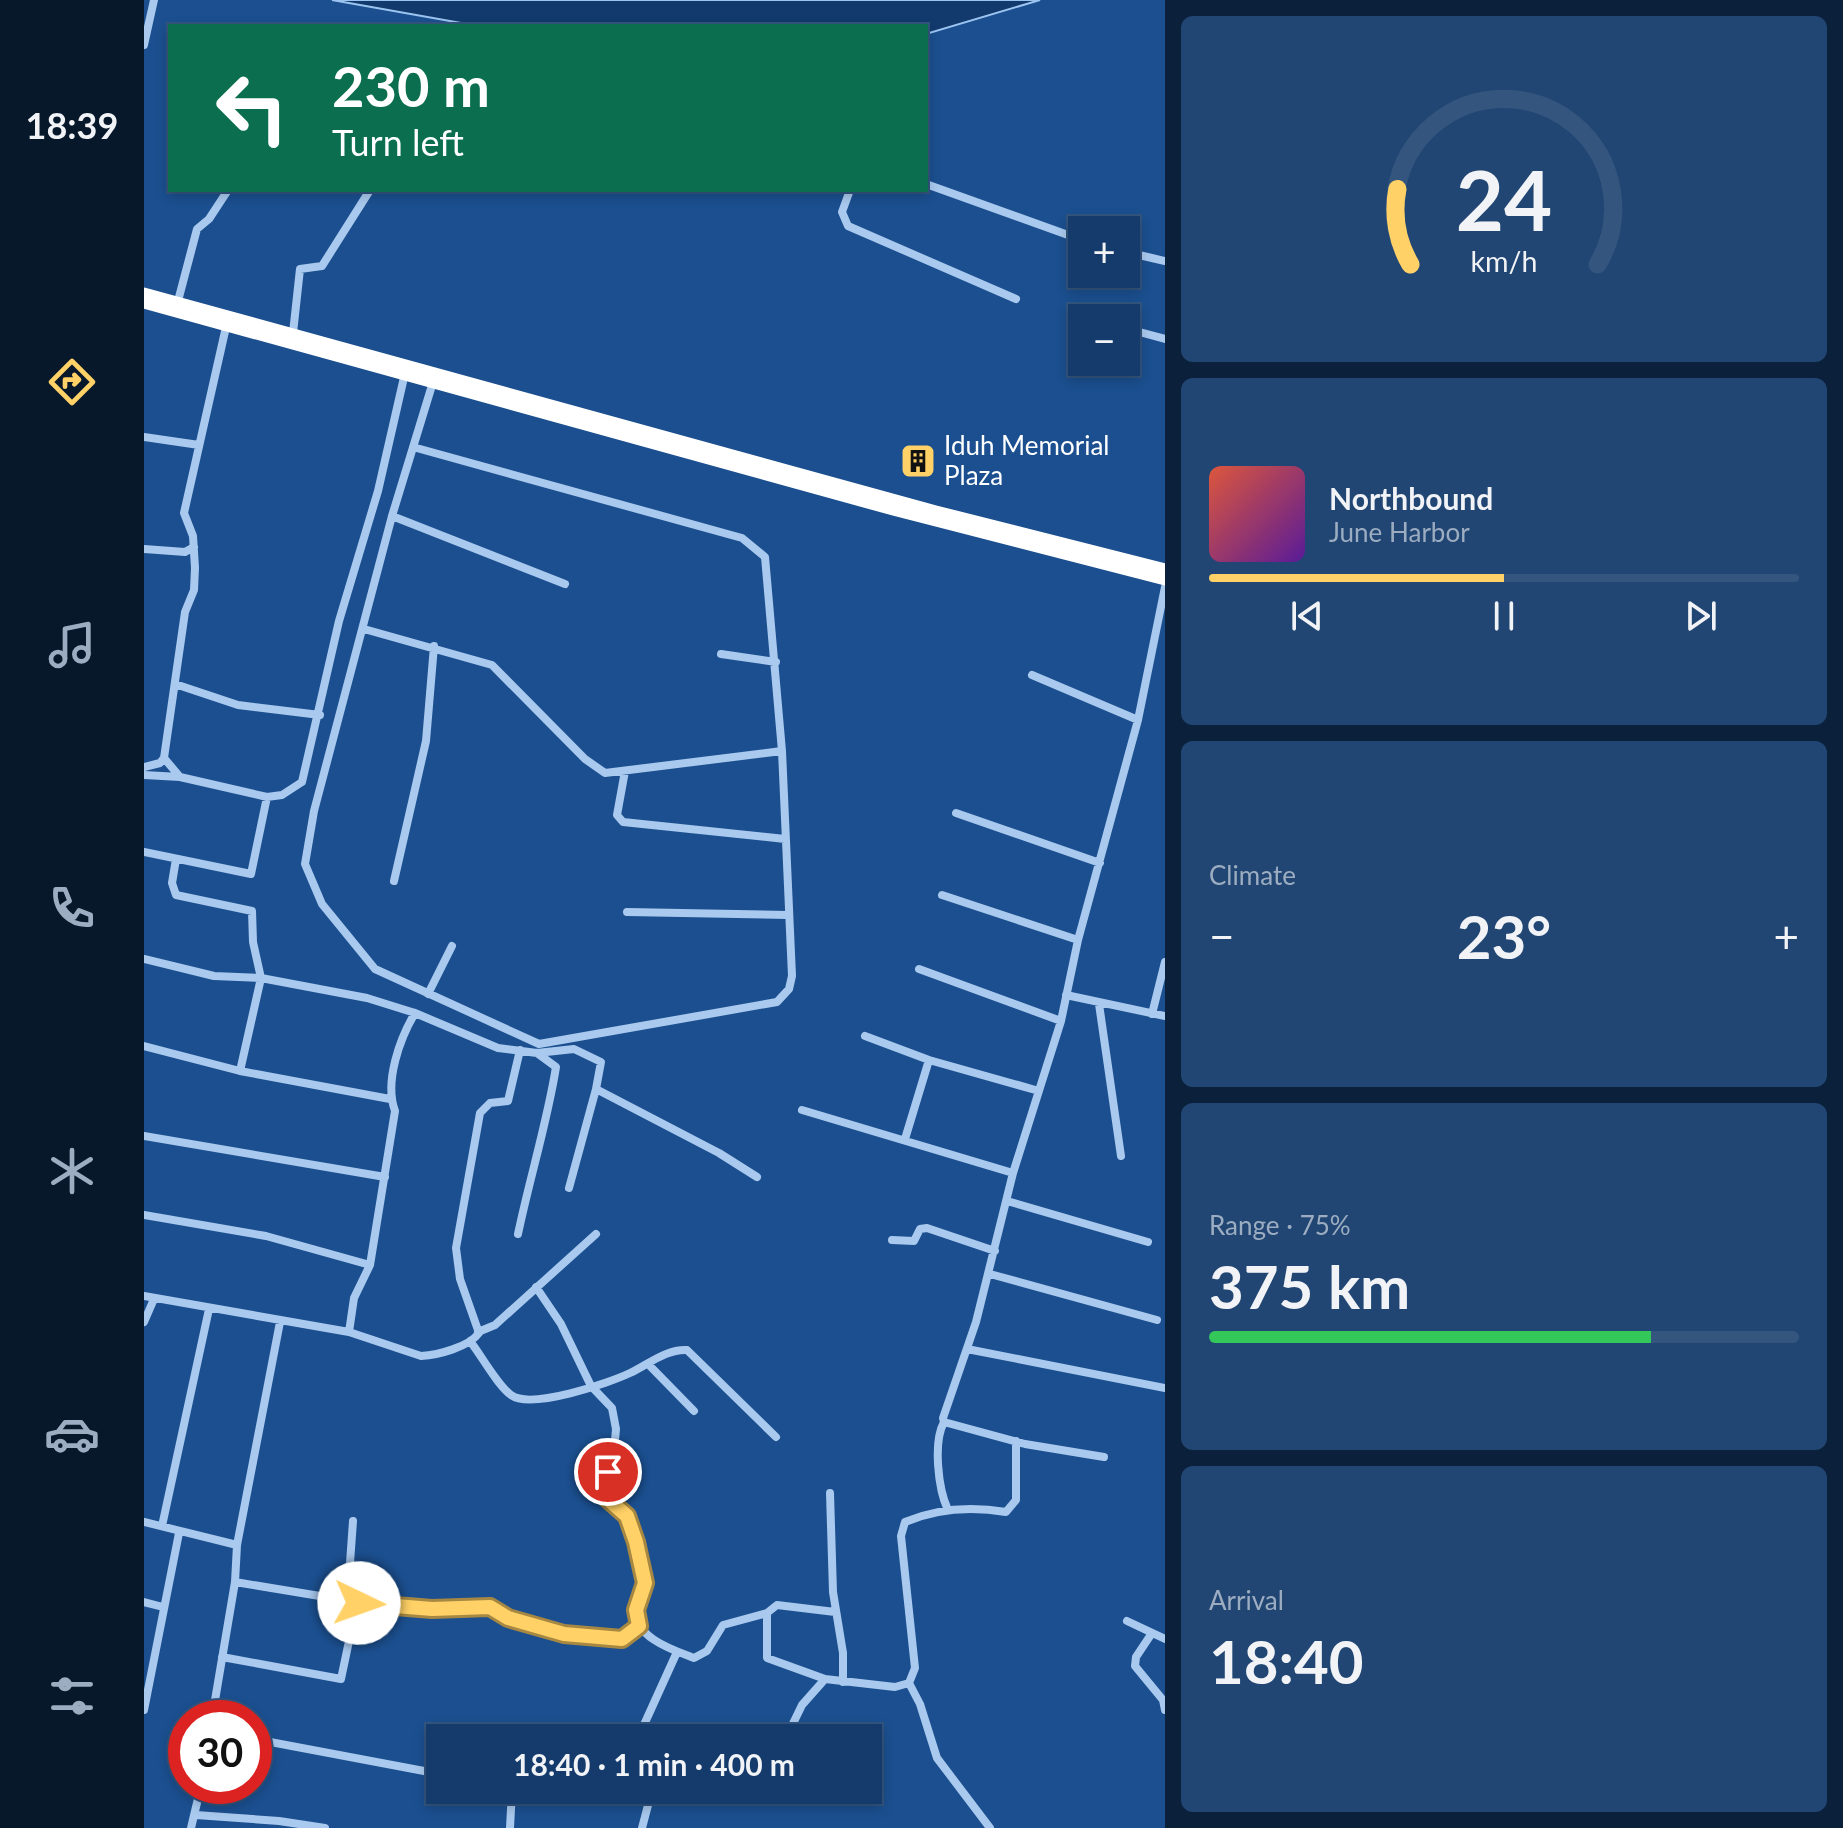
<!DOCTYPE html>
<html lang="en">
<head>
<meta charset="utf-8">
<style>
  :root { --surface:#143b6b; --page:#214673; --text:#f1f3f6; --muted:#9dadc1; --line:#33557e; --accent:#ffd166 }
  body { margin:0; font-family:Lato,sans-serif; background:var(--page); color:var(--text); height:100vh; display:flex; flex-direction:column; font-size:30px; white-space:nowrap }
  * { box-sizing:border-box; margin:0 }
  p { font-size:26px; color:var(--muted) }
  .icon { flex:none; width:44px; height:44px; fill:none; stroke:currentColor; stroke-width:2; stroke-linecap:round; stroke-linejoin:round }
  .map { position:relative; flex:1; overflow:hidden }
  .sheet { display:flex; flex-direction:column; gap:16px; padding:16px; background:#0b203b; width:678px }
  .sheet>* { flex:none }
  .banner { position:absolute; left:24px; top:24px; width:760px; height:168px; border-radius:0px; box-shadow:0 4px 12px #0003,0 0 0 2px var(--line); background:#0b6e4f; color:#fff; overflow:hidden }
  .fabs { position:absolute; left:924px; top:216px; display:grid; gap:16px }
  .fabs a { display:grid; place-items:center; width:72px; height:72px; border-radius:0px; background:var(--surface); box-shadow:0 4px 12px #0003,0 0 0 2px var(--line); font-size:40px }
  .speed { position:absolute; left:24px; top:1700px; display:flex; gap:16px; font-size:40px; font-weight:700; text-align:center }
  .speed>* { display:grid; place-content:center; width:104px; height:104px; border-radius:50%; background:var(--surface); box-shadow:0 4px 12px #0003,0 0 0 2px var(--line); line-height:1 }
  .speed .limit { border:12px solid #d22; background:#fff; color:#111 }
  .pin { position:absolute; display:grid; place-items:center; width:68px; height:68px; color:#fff; margin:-34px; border:4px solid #fff; border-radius:50%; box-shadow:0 2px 8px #0007 }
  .me { position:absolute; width:88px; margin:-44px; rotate:93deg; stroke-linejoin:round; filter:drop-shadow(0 0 6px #0008) }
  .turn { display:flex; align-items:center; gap:28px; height:168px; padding:0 32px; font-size:36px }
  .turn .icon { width:104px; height:104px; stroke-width:2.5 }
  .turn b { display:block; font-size:56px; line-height:68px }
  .big { font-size:60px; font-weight:700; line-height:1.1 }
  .sheet .card { flex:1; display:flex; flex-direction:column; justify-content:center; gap:12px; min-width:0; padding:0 28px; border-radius:12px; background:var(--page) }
  .sheet .dial { align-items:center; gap:0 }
  .dial svg { height:208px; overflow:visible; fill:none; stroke:var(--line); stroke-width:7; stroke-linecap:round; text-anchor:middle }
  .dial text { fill:var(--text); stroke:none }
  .song { display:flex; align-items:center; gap:24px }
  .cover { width:96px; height:96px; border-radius:12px; background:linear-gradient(135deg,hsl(10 70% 55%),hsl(270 70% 35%)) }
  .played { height:8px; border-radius:4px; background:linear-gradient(90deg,var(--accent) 50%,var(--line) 50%) }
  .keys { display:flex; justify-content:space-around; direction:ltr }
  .heat { display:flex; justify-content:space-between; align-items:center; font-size:44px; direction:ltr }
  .charge { height:12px; border-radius:6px; background:linear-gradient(90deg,#34c759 75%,var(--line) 0) }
  .trip { position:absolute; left:282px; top:1724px; width:456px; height:80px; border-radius:0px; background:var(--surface); box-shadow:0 4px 12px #0003,0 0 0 2px var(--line); font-weight:700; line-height:80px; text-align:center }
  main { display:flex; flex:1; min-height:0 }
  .tab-bar { display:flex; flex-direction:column; width:144px; justify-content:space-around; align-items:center; background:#08182b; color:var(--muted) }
  .tab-bar .icon { width:56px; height:56px }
  .tab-bar .on { color:var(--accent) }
  .tab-bar b { font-size:36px; color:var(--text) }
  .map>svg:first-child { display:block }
  .water { fill:#123a6d; stroke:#9cc4f0; stroke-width:2 }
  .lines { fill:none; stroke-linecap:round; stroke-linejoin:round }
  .minor { stroke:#a9c9ee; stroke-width:8 }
  .highway { stroke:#fff; stroke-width:11 }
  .route-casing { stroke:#a68842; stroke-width:20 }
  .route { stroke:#ffd166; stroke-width:14 }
  .labels { text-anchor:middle; stroke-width:8; stroke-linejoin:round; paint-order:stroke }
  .poi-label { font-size:26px; fill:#fff; stroke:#1b4f8f; text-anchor:start }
</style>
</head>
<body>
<main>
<nav class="tab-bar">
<b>18:39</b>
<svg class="icon on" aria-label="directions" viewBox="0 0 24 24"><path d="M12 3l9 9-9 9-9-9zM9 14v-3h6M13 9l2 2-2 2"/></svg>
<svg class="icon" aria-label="music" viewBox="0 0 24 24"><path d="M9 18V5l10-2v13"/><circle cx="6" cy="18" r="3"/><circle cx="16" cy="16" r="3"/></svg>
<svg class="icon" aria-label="phone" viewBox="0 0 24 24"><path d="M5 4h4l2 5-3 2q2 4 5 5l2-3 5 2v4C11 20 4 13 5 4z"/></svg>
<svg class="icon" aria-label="climate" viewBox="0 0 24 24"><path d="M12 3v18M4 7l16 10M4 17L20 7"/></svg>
<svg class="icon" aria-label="car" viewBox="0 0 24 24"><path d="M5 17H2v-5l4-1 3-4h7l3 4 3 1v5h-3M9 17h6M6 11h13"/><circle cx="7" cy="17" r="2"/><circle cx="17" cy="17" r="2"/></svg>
<svg class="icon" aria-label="filters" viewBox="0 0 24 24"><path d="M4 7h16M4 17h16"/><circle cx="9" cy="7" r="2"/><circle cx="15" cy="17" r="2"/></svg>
</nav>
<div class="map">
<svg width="1021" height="1828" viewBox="0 0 1021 1828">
  <rect width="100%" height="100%" fill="#1b4f8f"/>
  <!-- water -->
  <path class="water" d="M188 0H896L782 34V26H334Z"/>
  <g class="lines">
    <!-- minor -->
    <path class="minor" d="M0 45 10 0
      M782 184 938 240
      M706 190 698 212 704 226 872 299
      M982 252 1021 261
      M34 301 53 229 65 219 84 190
      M988 330 1021 339
      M149 333 156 269 178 266 226 190
      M0 437 55 445
      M269 447 598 538 621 557 638 751 648 976 645 989 633 1002 395 1044 231 969 178 904 161 864 170 811 248 516 289 382
      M248 516 421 584
      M0 549 41 552 50 547
      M220 629 348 665 441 759 461 773 638 751
      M577 654 632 662
      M888 675 994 720
      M31 684 94 705 176 715
      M20 758 36 777
      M0 767 16 763 20 758 41 612 50 590 51 568 49 536 40 513 82 327
      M481 771 473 815 479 822 641 839
      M0 775 36 777 123 797 138 795 158 782 195 621 234 491 261 373
      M812 813 956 863
      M0 852 107 874 123 797
      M32 859 28 883 32 895 108 911 109 942 117 978 96 1071
      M250 881 282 741 290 646
      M798 895 934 940
      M483 912 644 915
      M0 959 70 976 117 978 223 998 271 1013 354 1048 393 1053 430 1049 457 1062 452 1089 575 1153 613 1177
      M775 969 917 1021
      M284 994 308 946
      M922 995 1021 1016
      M955 1004 977 1156
      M1008 1014 1021 962
      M721 1036 785 1060
      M0 1046 96 1071 246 1099
      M658 1110 869 1173
      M0 1136 241 1177
      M761 1139 785 1060 895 1091
      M425 1188 452 1089
      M863 1201 1004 1242
      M0 1215 122 1236 226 1265
      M374 1234C386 1177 403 1123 412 1067L393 1053
      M748 1240 770 1241 776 1229 783 1228 851 1251
      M846 1274 1013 1320
      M392 1287 417 1324 447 1386 468 1408 472 1429 470 1451 457 1493C485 1518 497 1540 500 1579 501 1589 492 1599 492 1609 490 1638 529 1650 550 1658L563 1651 579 1625 623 1613V1658L681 1679
      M0 1296 205 1332 277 1356C294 1355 325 1347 335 1333L316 1279 312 1248 336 1113 346 1103 364 1101 376 1050
      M0 1322 10 1299
      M205 1332 210 1298 226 1265 251 1111C240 1082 256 1038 271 1013
      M334 1332 351 1325 452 1234
      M326 1341C337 1355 354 1386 367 1395 387 1410 465 1383 486 1373 505 1364 522 1349 543 1350L632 1437
      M823 1349 1021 1388
      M504 1364 550 1411
      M800 1422C789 1442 794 1489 804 1510
      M960 1457 881 1444 800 1422 799 1418 832 1322 869 1173 917 1021 934 940 994 720 1021 587
      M686 1493 689 1592 699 1653V1682
      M0 1522 93 1545
      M18 1526 65 1309
      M91 1582 206 1601
      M0 1602 19 1607
      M215 1603 288 1609 346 1607 364 1618 420 1634 478 1639 495 1626
      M623 1613 633 1605 691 1612
      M983 1621 1021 1639
      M1008 1633 992 1657 991 1666 1019 1700 1021 1710
      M78 1657 197 1679 213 1603 206 1601 204 1591 209 1521
      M765 1683 776 1704 793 1758 846 1828
      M0 1710 35 1533
      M68 1718 91 1582 93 1545 136 1322
      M494 1738 533 1652
      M642 1738 658 1705 681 1679 751 1687 765 1683 771 1668 757 1536 761 1522C794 1508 826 1506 862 1512L872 1500V1441
      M110 1739 296 1774
      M52 1815 135 1821 181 1828
      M47 1828 57 1786
      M366 1828 368 1790
      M498 1828 508 1790"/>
    <!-- highway -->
    <path class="highway" d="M0 293 792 511 1021 569
      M0 303 749 510 1021 580"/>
  </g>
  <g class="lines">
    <defs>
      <path id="route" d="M215 1603 288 1609 346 1607 364 1618 420 1634 478 1639 495 1626 492 1610 501 1583 492 1542 483 1516 457 1493 464 1472"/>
    </defs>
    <!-- route casing -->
    <use href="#route" class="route-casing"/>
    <!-- route -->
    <use href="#route" class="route"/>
  </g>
  <!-- icons -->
  <defs>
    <symbol id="building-square" viewBox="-11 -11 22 22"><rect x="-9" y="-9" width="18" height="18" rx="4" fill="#ffd166" stroke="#1b4f8f"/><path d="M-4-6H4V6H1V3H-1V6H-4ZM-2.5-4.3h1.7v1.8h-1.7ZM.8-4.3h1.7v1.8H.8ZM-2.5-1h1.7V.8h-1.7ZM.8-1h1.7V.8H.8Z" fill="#111"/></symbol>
  </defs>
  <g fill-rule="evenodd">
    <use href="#building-square" x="754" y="441" width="40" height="40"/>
  </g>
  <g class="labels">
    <!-- poi labels -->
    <g class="poi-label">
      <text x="800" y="455">Iduh Memorial<tspan x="800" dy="30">Plaza</tspan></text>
    </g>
  </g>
</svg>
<div class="fabs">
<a>+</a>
<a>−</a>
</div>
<div class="speed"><div class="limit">30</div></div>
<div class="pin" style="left:464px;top:1472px;background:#d93025"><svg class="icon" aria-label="arrive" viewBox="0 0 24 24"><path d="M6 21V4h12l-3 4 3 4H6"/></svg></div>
<svg class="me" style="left:215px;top:1603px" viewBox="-20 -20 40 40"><circle r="19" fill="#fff"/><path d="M0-13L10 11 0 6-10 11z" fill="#ffd166"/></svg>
<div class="trip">18:40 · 1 min · 400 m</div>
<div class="banner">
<div class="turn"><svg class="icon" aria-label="left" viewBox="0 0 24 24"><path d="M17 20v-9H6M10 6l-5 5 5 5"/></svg><div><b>230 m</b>Turn left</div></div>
</div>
</div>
<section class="sheet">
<div class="card dial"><svg viewBox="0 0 100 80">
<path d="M14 69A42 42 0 1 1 86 69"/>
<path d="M14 69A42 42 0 0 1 9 40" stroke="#ffd166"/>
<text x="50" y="56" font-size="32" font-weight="700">24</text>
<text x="50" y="72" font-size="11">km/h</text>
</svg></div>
<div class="card">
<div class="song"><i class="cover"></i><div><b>Northbound</b><p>June Harbor</p></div></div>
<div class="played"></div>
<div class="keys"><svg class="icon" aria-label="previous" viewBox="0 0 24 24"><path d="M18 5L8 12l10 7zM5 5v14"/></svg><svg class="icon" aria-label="pause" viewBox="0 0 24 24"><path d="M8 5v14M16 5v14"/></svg><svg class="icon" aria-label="next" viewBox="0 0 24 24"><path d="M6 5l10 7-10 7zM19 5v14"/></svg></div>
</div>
<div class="card"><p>Climate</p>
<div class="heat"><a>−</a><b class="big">23°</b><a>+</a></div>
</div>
<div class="card"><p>Range · 75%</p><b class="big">375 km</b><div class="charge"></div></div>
<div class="card"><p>Arrival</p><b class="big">18:40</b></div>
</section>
</main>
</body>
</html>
